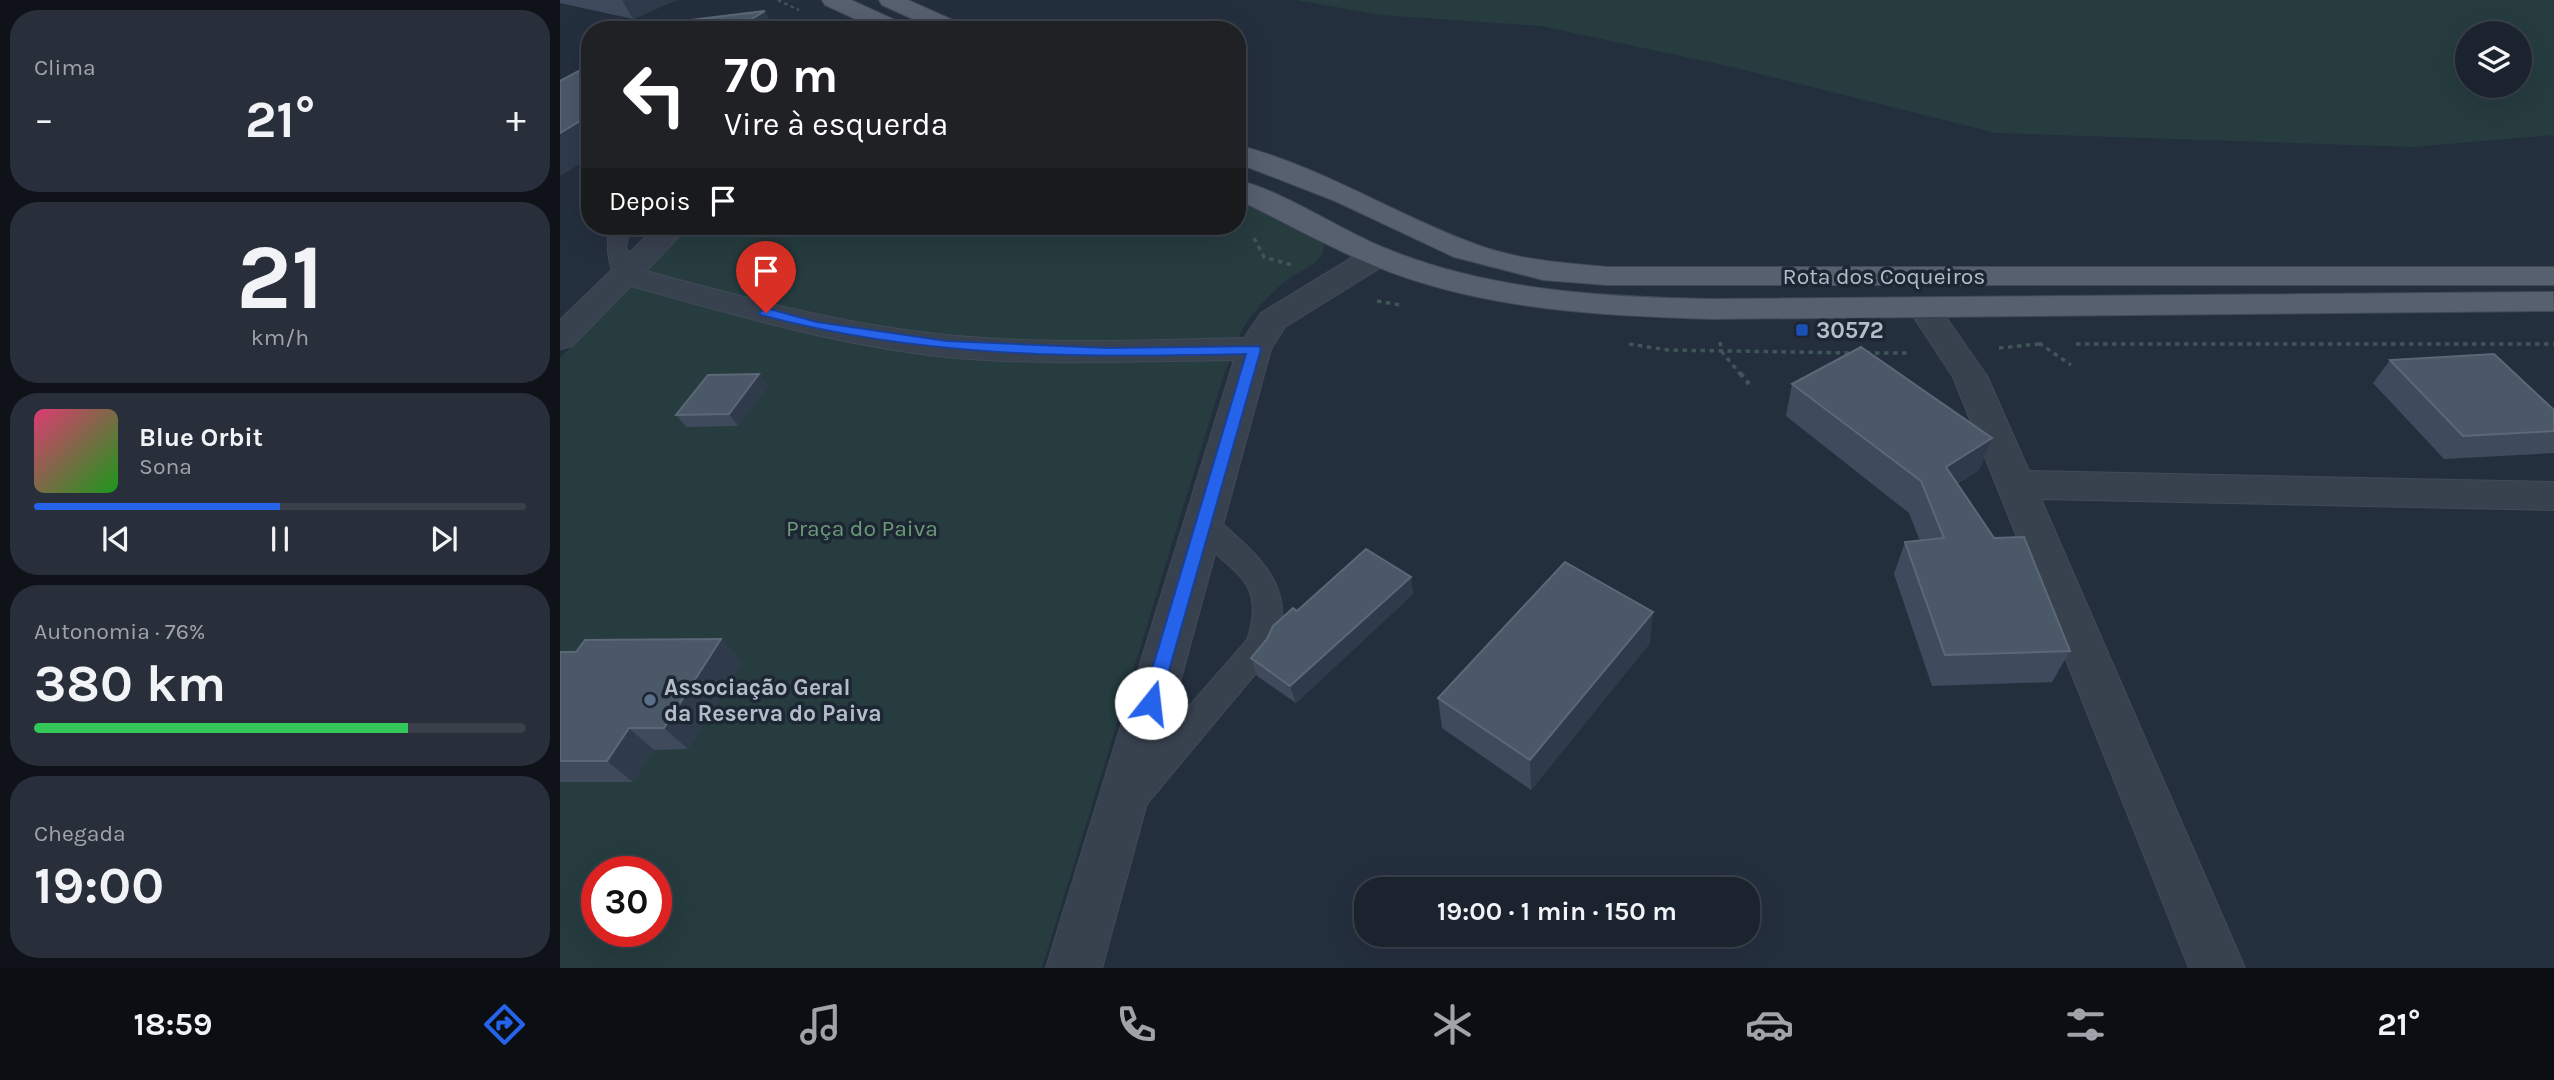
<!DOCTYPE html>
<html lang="pt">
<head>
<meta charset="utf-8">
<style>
  :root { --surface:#1b232e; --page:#282f3a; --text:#f1f3f6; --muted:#a0a4aa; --line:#39404a; --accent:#2563eb }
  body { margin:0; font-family:Karla,sans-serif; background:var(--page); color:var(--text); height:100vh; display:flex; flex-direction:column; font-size:26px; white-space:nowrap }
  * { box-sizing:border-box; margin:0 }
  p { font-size:23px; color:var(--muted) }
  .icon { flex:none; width:38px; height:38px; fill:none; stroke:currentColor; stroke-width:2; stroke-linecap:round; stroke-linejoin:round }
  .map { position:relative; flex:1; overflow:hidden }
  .sheet { display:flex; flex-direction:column; gap:10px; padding:10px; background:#0f1319; width:560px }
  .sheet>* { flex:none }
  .guide { position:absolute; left:21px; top:21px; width:665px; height:214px; border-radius:28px; box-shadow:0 7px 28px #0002,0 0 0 2px var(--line); background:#202124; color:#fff; overflow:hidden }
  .tools { position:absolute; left:1895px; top:21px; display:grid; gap:14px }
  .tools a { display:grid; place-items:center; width:77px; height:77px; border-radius:50%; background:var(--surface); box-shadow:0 7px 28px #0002,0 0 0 2px var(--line); font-size:35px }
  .speed { position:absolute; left:21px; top:856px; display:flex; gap:14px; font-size:35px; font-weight:700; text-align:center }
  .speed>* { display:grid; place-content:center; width:91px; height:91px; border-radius:50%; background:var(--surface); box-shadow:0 7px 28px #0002,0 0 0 2px var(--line); line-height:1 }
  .speed .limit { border:10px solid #d22; background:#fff; color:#111 }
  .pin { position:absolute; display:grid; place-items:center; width:60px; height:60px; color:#fff; margin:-72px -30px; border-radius:50% 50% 50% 0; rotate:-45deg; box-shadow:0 0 7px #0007 }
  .pin .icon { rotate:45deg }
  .me { position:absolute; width:77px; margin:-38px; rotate:16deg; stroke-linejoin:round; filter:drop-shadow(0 0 5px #0008) }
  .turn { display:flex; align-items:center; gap:24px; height:147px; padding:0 28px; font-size:32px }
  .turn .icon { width:91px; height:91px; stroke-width:2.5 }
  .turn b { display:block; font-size:49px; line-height:60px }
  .then { display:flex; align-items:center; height:66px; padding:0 28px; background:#0003; gap:14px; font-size:26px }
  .big { font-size:52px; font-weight:700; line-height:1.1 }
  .sheet .tile { flex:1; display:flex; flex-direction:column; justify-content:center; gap:10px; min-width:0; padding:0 24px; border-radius:28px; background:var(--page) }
  .sheet .dial { align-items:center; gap:0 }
  .dial b { font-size:91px; line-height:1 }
  .song { display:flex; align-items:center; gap:21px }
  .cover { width:84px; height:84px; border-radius:10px; background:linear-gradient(135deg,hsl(340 70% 55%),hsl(120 70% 35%)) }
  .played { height:7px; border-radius:4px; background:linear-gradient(90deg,var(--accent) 50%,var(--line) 50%) }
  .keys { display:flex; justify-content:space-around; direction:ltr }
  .heat { display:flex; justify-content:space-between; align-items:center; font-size:38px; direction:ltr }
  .charge { height:10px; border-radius:5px; background:linear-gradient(90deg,#34c759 76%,var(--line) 0) }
  .trip { position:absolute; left:794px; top:877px; width:406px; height:70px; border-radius:28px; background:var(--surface); box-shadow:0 7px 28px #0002,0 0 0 2px var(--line); font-weight:700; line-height:70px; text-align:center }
  .menu { display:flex; height:112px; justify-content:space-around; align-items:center; background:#0b0e12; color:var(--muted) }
  .menu .icon { width:49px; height:49px }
  .menu .on { color:var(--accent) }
  .menu b { font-size:32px; color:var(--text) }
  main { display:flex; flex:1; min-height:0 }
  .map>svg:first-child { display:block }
  .green { fill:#263c3f; fill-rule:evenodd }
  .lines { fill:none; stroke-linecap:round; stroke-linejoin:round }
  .lane-casing { stroke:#414a57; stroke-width:2 }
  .street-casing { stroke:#414a57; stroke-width:2 }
  .primary-casing { stroke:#414a57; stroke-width:2 }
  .path-far2 { stroke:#3f5557; stroke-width:2.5; stroke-dasharray:3.5 3.5; stroke-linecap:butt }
  .path-far1 { stroke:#3f5557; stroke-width:3.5; stroke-dasharray:4.5 4.5; stroke-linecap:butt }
  .path { stroke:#3f5557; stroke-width:4.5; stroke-dasharray:5 5; stroke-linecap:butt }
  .lane { fill:#38414e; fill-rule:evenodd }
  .street { fill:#38414e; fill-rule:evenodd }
  .primary { fill:#56606e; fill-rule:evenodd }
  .wall { fill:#3f4b5c }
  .shaded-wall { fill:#2f3b4b }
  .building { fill:#4b5868; stroke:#5c6777; stroke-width:2 }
  .route { fill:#2563eb; stroke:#184099; stroke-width:2 }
  .transit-dot { fill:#1a4fb4; stroke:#1d2633; stroke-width:2.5 }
  .service-dot { fill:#5c6f8a; stroke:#1d2633; stroke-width:2.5 }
  .labels { text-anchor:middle; stroke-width:7; stroke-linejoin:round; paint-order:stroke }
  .street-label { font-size:23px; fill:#b4bcc9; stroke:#1d2633 }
  .poi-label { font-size:23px; font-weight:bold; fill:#b4bcc9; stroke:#1d2633; text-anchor:start }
  .park-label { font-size:23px; fill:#6b9a76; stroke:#1d2633 }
</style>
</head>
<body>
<main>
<section class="sheet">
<div class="tile"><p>Clima</p>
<div class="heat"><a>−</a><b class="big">21°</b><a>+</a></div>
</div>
<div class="tile dial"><b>21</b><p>km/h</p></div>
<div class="tile">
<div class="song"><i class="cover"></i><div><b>Blue Orbit</b><p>Sona</p></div></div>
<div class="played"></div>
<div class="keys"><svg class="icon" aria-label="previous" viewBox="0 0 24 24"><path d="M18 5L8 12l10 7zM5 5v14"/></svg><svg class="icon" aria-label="pause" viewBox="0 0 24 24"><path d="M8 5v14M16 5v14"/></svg><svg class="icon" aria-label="next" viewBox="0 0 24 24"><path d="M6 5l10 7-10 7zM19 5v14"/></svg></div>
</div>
<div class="tile"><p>Autonomia · 76%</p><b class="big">380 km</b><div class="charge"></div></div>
<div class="tile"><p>Chegada</p><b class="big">19:00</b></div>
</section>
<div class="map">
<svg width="1994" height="968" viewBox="0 0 1994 968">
  <rect width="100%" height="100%" fill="#242f3e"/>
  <!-- green -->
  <path class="green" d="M736 0H1994V135L1853 147 1436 133 1172 67 981 26 821 15ZM1908 33H1960V86H1908Z
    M677 197 763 236C769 265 743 267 726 281 714 290 701 304 691 316 679 331 672 356 664 374L482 968H0V358L130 226H677ZM37 872H96V931H37Z"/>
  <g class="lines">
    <defs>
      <path id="lane" d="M50 226H70L66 246 76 275 73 280H57C47 263 46 245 50 226Z
        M644 513 654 516C698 556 744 589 711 655L586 805 574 809 562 805 557 794 562 783 687 640C711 571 656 570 630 523L634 516Z"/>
      <path id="street" d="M97 226H129L86 271C185 298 285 325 387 335 486 345 585 340 684 338L701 313 806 249 817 247 828 249 832 256 828 263 725 327 711 349 542 968H486L674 360C578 361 482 366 387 357 280 346 175 315 71 286L12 346 0 349V320Z
        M1363 297 1374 300 1427 376 1469 471 1994 482V510L1481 499 1685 968H1629L1393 377 1347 307 1352 300Z"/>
      <path id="primary" d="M262 0H291L346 25 349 30H319L265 5Z
        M319 0H348L404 25 407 30H377L322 5Z
        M677 145C761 166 835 215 915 244 957 260 1003 263 1047 267H1994V285H1047L983 280 894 257 775 201 677 163Z
        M677 180C724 191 780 230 827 249 931 291 1042 297 1153 299L1993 292 1994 311 1153 319C1050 316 946 311 847 278 787 258 733 226 677 199Z"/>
    </defs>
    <!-- lane casing -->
    <use href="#lane" class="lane-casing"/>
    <!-- street casing -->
    <use href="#street" class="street-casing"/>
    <!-- primary casing -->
    <use href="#primary" class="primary-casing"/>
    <!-- path-far2 -->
    <path class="path-far2" d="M218 0 239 10"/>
    <!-- path-far1 -->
    <path class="path-far1" d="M694 238 704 257 732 265
      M817 301 840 305
      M1160 342 1162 352 1181 375
      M1479 343 1511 365
      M1069 344 1108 350 1294 353
      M1516 344H1994
      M1439 348 1479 344
      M1306 353H1347"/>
    <!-- path -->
    <path class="path" d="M1180 373 1189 384"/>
    <!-- lane -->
    <use href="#lane" class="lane"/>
    <!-- street -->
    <use href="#street" class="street"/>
    <!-- primary -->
    <use href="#primary" class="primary"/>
  </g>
  <!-- wall -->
  <path class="wall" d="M0 0H116L73 19 0 3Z
    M1830 360 1994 410V453L1884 459 1813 383Z
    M199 374 208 386 178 426 126 427 116 415Z
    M1232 384 1432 438 1419 470 1397 484 1510 651 1492 682 1372 686 1334 574 1345 542 1360 541 1349 513 1226 416Z
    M851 577 853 594 736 703 697 676 691 658 737 611Z
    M161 639 182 662 128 749 94 750 73 782H0V652H16Z
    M1090 643 971 790 882 728 878 698Z"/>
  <!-- shaded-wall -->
  <path class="shaded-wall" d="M62 0H116L73 19Z
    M205 11 215 30H173Z
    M30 115V158L0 176V133Z
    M199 374 208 386 178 426 169 414Z
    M1432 438 1419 470 1374 499 1386 467Z
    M851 577 853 594 736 703 730 686Z
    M1093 612 1090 643 971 790 970 760Z
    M161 639 182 662 128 749 104 728Z
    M69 728 94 750 73 782 47 761Z"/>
  <!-- building -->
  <path class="building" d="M205 11 173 30H93L106 23Z
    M30 65V115L0 133V81Z
    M1301 347 1432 438 1386 467 1434 538 1464 537 1510 651 1385 655 1345 542 1384 538 1361 481 1232 384Z
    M1934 354 1994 410V431L1903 436 1830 360Z
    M199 374 169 414 116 415 148 375Z
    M806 549 851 577 730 686 691 658 707 639 713 626 733 608 737 611Z
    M1005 562 1093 612 970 760 878 698Z
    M161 639 104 728H69L47 761H0V652H16L25 640Z"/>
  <!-- route -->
  <path class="route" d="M206 308 257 322 387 341 549 348 699 346 701 349 598 709H585L582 703 686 354C523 358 360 358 201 315L199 313Z"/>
  <!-- markers -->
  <rect class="transit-dot" x="1235" y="323" width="14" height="14" rx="3.5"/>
  <circle class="service-dot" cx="90" cy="700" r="7"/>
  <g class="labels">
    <!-- street labels -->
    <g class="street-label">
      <text x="1324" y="284">Rota dos Coqueiros</text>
    </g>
    <!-- poi labels -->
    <g class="poi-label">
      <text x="1256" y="338">30572</text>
      <text x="104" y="695">Associação Geral<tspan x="104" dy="26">da Reserva do Paiva</tspan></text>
    </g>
    <!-- park labels -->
    <g class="park-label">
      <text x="302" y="536">Praça do Paiva</text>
    </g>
  </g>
</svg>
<div class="tools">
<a><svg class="icon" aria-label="layers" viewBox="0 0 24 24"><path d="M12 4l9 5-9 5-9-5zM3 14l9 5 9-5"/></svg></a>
</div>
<div class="speed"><div class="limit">30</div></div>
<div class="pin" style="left:206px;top:313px;background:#d93025"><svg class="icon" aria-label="arrive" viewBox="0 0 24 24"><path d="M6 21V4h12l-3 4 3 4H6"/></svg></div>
<svg class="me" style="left:591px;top:703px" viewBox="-20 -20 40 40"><circle r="19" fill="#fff"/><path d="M0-13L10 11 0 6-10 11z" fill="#2563eb"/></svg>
<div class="trip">19:00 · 1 min · 150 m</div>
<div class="guide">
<div class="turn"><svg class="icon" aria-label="left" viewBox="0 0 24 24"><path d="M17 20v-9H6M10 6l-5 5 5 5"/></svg><div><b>70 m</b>Vire à esquerda</div></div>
<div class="then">Depois<svg class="icon" aria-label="arrive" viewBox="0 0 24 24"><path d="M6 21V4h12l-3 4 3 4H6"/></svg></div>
</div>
</div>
</main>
<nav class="menu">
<b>18:59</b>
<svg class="icon on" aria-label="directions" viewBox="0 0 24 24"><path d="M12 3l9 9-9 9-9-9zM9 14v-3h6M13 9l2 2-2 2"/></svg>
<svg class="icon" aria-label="music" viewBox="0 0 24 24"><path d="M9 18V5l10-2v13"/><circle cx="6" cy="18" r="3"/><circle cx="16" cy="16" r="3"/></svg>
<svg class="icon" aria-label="phone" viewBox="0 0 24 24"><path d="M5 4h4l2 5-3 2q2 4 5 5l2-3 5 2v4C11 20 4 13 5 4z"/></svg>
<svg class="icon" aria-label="climate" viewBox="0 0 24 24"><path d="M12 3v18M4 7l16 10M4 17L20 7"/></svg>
<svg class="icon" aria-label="car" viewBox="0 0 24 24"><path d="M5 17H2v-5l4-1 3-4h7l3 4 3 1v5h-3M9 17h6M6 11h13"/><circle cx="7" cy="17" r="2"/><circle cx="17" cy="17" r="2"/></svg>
<svg class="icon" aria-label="filters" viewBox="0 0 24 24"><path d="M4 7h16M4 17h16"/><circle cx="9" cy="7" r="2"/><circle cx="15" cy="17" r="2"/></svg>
<b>21°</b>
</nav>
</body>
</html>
